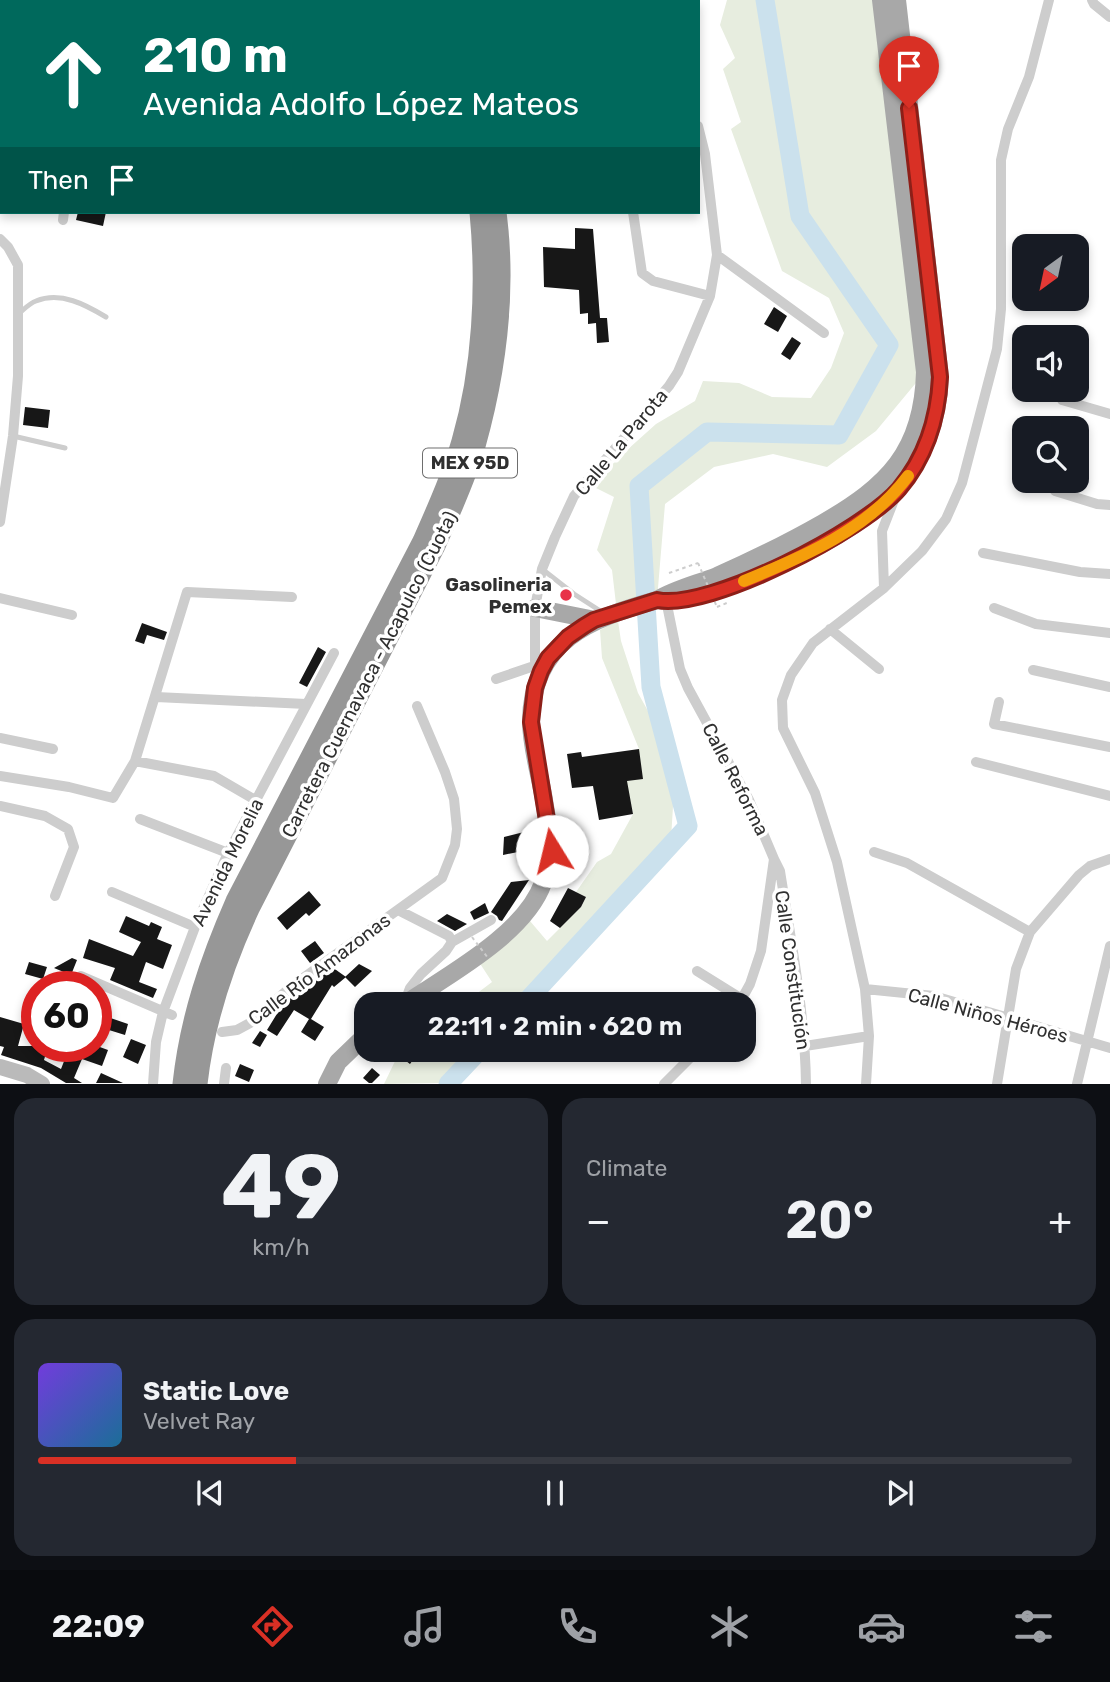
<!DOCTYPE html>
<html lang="en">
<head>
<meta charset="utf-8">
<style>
  :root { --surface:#171b24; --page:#242831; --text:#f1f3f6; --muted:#9ea1a6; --line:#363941; --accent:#d93025 }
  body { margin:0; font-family:Rubik,sans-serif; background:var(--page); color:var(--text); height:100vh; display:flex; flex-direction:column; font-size:26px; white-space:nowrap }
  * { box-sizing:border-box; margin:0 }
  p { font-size:23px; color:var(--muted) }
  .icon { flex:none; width:38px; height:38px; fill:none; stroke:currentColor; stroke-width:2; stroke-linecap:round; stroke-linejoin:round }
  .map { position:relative; height:1084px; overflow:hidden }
  .sheet { display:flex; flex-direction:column; gap:14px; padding:14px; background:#0d0f14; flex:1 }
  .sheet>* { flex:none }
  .guide { position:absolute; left:0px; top:0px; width:700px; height:214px; box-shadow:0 4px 10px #0003; background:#00695c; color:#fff; overflow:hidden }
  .needle { width:46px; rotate:213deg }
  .fabs { position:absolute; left:1012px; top:234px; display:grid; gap:14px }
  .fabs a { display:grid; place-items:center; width:77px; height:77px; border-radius:14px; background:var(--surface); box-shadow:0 4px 10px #0003; font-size:35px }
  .speed { position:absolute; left:21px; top:971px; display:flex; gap:14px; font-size:35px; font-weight:700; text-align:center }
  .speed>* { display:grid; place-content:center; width:91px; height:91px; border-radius:50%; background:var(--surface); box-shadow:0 4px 10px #0003; line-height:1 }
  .speed .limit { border:10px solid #d22; background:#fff; color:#111 }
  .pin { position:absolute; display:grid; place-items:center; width:60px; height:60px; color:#fff; margin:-72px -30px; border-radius:50% 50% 50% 0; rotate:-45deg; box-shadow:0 0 7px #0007 }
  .pin .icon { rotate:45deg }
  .me { position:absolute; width:77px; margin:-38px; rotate:351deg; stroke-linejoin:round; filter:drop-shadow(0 0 5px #0008) }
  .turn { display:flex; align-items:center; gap:24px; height:147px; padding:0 28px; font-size:32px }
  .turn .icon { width:91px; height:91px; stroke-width:2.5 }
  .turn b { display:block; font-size:49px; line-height:60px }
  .then { display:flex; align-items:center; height:66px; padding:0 28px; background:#0003; gap:14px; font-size:26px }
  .big { font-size:52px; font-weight:600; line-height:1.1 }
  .sheet .widget { flex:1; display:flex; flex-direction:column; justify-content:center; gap:10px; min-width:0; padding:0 24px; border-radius:21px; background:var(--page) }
  .sheet .dial { align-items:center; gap:0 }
  .dial b { font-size:91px; line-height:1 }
  .song { display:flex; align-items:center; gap:21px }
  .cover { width:84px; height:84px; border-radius:10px; background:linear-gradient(135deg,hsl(260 70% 55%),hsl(200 70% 35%)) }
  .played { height:7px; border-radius:4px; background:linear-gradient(90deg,var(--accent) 25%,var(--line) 25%) }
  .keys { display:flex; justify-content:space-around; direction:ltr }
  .heat { display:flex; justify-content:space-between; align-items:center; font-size:38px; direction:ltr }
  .sheet .tiles { flex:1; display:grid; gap:14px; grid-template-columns:1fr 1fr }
  .widget:last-child { grid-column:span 2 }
  .trip { position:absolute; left:354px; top:992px; width:402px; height:70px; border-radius:21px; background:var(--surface); box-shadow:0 4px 10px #0003; font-weight:600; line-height:70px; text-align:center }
  .menu { display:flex; height:112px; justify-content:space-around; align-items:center; background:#090b0e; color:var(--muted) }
  .menu .icon { width:49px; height:49px }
  .menu .active { color:var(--accent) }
  .menu b { font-size:32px; color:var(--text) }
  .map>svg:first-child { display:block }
  .green { fill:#e7eddf }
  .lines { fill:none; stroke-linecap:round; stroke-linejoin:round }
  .river { stroke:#cbe1ed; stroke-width:19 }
  .building { fill:#171717 }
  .path { stroke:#cdcdcd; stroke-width:2; stroke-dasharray:3.5 3.5; stroke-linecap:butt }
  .lane { stroke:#cdcdcd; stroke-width:5 }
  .street { stroke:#cdcdcd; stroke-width:10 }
  .secondary { stroke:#bababa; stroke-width:16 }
  .primary { stroke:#a8a8a8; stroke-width:18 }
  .highway { stroke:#979797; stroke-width:19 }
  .path-bridge { stroke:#cdcdcd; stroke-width:2; stroke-dasharray:3.5 3.5; stroke-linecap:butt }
  .route-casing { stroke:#8d1f18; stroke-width:18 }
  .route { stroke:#d93025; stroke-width:12 }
  .slow { stroke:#f59e0b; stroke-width:12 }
  .poi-dot { fill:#e83248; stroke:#fff; stroke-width:2.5 }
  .labels { text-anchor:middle; stroke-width:7; stroke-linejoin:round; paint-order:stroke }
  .shield { fill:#fff; stroke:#6e6e6e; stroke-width:2 }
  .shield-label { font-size:18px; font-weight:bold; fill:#303030 }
  .street-label { font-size:19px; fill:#303030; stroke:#fff }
  .poi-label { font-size:19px; font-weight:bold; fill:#303030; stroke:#fff; text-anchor:end }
</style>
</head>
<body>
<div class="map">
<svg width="1110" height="1084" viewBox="0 0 1110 1084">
  <rect width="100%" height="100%" fill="#fff"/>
  <!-- green -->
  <path class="green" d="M727 0H881L925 372 876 431 827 467 773 454 714 467 665 504 657 600 618 621 621 641 638 693 663 738 674 790 671 839 649 877 515 1004H463L492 982 479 962 530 921 547 941 581 907 586 897 576 892 597 862 611 854 633 814 626 781 639 749 602 658 600 630 618 621 612 570 597 550 614 497 594 487 617 459 656 424 695 401 703 381 739 383 772 397 811 398 831 368 844 333 829 298 782 271 731 129 741 122 723 69 735 58 720 25Z
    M411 1050H473L440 1083 384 1084 398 1055 409 1063Z"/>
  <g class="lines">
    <!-- river -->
    <path class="river" d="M29 2 30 0
      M0 25 2 24
      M524 1004 688 826 651 687 639 486 707 432 839 435 889 345 800 216 765 0
      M448 1084 480 1050"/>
  </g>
  <!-- building -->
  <path class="building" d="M78 212H106L103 226 76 220Z
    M575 228 593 229 600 318H607L609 342 597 343 596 323 588 324V313L580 314 579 290 544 287 543 247 575 249Z
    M774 307 787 316 778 332 764 324Z
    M792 337 801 343 790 360 781 354Z
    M25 407 50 410 48 428 23 425Z
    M142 623 167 632 164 640 147 635 144 644 135 641Z
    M318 647 326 652 307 687 299 683Z
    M639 749 643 779 627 781 633 814 599 820 593 786 572 788 567 754 581 752 582 757Z
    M524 832 523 851 503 855 504 837Z
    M529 880 502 921 499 920 497 916 491 912 511 882Z
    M568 888 586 897 581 907 560 928 550 921Z
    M309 891 321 905 309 916 306 913 287 930 277 918Z
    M485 903 489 913 474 920 470 912Z
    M447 914 467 924 455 931 437 921Z
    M126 916 149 926 151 922 162 927 157 939 172 945 163 969 146 962 139 982 157 989 153 998 110 980 115 968 83 958 89 939 133 956 141 942 119 932Z
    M315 941 324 953 310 963 301 951Z
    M72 958 77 960 71 975 54 968Z
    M29 962 47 967 43 979 25 974Z
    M359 964 372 971 355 987 345 977Z
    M332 967 346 977 334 987 332 985 311 1019 324 1027 315 1041 301 1032 309 1019 294 1010 277 1036 267 1030 283 1004Z
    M96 1013 128 1024 125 1035 96 1026Z
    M0 1017 24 1024 18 1046H48L44 1060 61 1069 70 1046H97L108 1050 102 1066 82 1059 74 1078 82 1083H66L41 1068 1 1055 4 1047 0 1046Z
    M260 1031 267 1035 260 1047 252 1043Z
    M131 1039 146 1045 138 1064 123 1057Z
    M402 1050H411L417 1054 410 1064 398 1055Z
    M240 1064 254 1070 249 1082 235 1076Z
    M372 1068 380 1075 372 1083H369L363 1078Z
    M101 1073 123 1083H96Z"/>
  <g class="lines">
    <!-- path -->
    <path class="path" d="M669 573 698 563
      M717 607 729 602"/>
    <!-- lane -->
    <path class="lane" d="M18 314C23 310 30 303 36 301 61 291 86 305 106 317
      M13 436 65 448
      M542 569 574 594 605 614"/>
    <!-- street -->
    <path class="street" d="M134 0 142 2
      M525 0 526 2
      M591 0V2
      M667 0 668 2
      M1092 0 1094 4 1110 17
      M105 2 106 0
      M635 2 642 0
      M0 78 2 77
      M633 212 642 273 653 281 710 296
      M63 220 64 212
      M0 239 8 247 18 265V376L13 436 0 522
      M717 255 824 333
      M1076 370 1081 359
      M1067 390 1062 400 1110 414
      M1055 491 1097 504 1110 505
      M983 553 1080 572 1110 574
      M884 588 882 531 896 495
      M665 595 680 669 688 688 749 800 774 859 761 951 750 984 739 1004
      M0 598 72 615
      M994 608 1036 624 1110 633
      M830 629 879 669
      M1033 670 1110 687
      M541 672 535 661V608L542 569 555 537 574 496 669 386 678 372 710 296 717 255 705 154 698 126
      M496 679 537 665
      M156 697 306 704
      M999 702 994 724 1110 747
      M0 738 53 749
      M135 761 214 776 257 801
      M976 762 1110 796
      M0 776 69 787 113 798 135 761 187 592 292 597
      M0 806 45 816 68 829 74 847 55 896
      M140 819 228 853
      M874 852 907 863 1030 932
      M774 859 780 871C791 941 805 1012 806 1084
      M112 892 195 927
      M398 910 449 936 452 942
      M697 971 742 999
      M81 976 172 1015
      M865 989 934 996 1110 1048
      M405 1002 410 988 421 974 446 951 452 942 491 920
      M222 1032 237 1030 250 1023 292 986 442 878 455 845 457 829 454 799 445 772 417 706
      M805 1046 869 1036
      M153 1084 156 1042 163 1012 195 927 228 853 334 653
      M224 1084 226 1068
      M664 1084 698 1050
      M866 1084 869 1036 865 989 837 862 815 793 783 728 782 700 791 675 813 643 884 588 922 551 946 519 962 483 997 349 1001 309V160L1008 129 1029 77 1049 0
      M997 1084 1016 969 1030 932 1079 875 1090 866 1110 859
      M1077 1084 1110 946"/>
    <!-- secondary -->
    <path class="secondary" d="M0 1067 27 1075 42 1084"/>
    <!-- primary -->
    <path class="primary" d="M680 599C723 590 762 575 801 555 880 516 936 471 940 377L897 0
      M535 608 595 620
      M405 1004C448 975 525 934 543 883 555 852 549 832 544 800 540 775 531 747 531 721 532 640 590 619 657 600 675 589 697 584 717 576 753 560 788 543 823 523 887 486 923 452 925 372L881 0
      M327 1084 338 1062 366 1035"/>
    <!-- highway -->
    <path class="highway" d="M416 0V2
      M434 0 435 2
      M182 1084C189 1019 209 960 235 901L422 541C436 509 451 476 461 441 482 369 486 286 479 212
      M198 1084C205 1021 224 965 250 909L436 546C450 514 466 481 476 446 497 371 507 289 497 212"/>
    <!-- path-bridge -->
    <path class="path-bridge" d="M698 563 717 607
      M472 937 488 958"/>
  </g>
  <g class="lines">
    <defs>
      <path id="route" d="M552 851 531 722 535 688 541 671 548 658 568 637 584 626 594 620 657 600C709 611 864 530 899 489 926 457 938 418 940 377L909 108"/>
    </defs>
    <!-- route casing -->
    <use href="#route" class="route-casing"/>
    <!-- route -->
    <use href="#route" class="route"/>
    <!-- slow -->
    <path class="slow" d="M744 581C803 557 869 529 908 476"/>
  </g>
  <!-- markers -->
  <circle class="poi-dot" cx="566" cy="595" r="7"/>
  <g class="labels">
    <!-- shield labels -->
    <rect class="shield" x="423" y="448.5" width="94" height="29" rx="5"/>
    <g class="shield-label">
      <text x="470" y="469">MEX 95D</text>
    </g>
    <!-- street labels -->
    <g class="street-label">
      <text transform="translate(621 442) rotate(-50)" y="7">Calle La Parota</text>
      <text transform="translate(369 674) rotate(-63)" y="7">Carretera Cuernavaca - Acapulco (Cuota)</text>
      <text transform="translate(736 779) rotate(63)" y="7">Calle Reforma</text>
      <text transform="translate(227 862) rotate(-64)" y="7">Avenida Morelia</text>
      <text transform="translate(319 969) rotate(-37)" y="7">Calle Río Amazonas</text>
      <text transform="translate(793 970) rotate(82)" y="7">Calle Constitución</text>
      <text transform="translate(988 1015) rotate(15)" y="7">Calle Niños Héroes</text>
    </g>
    <!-- poi labels -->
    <g class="poi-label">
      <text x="552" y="591">Gasolineria<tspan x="552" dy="22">Pemex</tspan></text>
    </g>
  </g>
</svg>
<div class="fabs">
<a><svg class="needle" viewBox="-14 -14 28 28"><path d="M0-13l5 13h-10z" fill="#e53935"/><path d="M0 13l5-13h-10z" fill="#9ea1a6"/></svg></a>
<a><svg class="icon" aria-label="sound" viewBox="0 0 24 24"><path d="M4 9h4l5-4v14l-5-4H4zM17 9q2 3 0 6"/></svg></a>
<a><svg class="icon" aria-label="search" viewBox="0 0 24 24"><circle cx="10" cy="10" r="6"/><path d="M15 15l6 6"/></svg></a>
</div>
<div class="speed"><div class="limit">60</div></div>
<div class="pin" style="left:909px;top:108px;background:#d93025"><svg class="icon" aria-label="arrive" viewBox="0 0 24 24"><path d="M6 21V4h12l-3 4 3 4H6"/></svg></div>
<svg class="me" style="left:552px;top:851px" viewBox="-20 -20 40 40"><circle r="19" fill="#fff"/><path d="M0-13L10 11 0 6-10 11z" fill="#d93025"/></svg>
<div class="trip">22:11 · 2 min · 620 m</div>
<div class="guide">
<div class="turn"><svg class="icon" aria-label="ahead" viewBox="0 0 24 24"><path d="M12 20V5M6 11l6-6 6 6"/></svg><div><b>210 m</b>Avenida Adolfo López Mateos</div></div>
<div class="then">Then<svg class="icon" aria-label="arrive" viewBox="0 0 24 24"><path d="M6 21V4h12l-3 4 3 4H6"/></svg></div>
</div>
</div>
<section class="sheet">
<div class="tiles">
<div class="widget dial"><b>49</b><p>km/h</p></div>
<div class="widget"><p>Climate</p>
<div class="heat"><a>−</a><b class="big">20°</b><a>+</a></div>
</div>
<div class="widget">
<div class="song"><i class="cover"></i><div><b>Static Love</b><p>Velvet Ray</p></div></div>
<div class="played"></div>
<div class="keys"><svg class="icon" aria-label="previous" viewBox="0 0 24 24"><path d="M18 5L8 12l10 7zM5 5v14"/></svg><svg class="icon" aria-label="pause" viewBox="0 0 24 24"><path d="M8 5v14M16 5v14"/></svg><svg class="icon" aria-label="next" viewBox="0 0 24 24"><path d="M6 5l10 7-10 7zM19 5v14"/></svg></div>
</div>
</div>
</section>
<nav class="menu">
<b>22:09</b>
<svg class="icon active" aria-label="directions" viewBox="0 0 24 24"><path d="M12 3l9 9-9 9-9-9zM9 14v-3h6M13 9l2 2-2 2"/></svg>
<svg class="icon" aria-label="music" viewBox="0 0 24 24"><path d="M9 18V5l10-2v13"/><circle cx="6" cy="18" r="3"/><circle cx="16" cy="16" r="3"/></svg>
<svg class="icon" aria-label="phone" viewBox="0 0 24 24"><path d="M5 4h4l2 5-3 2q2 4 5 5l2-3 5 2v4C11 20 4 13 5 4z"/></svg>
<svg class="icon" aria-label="climate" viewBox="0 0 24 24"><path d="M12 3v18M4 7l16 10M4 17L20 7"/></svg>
<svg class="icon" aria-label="car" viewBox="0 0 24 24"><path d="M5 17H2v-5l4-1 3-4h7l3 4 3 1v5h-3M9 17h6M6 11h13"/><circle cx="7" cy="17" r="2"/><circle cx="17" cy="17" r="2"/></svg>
<svg class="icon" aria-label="filters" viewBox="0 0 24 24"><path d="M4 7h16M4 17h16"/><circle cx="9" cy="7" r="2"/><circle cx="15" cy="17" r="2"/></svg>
</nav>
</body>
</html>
